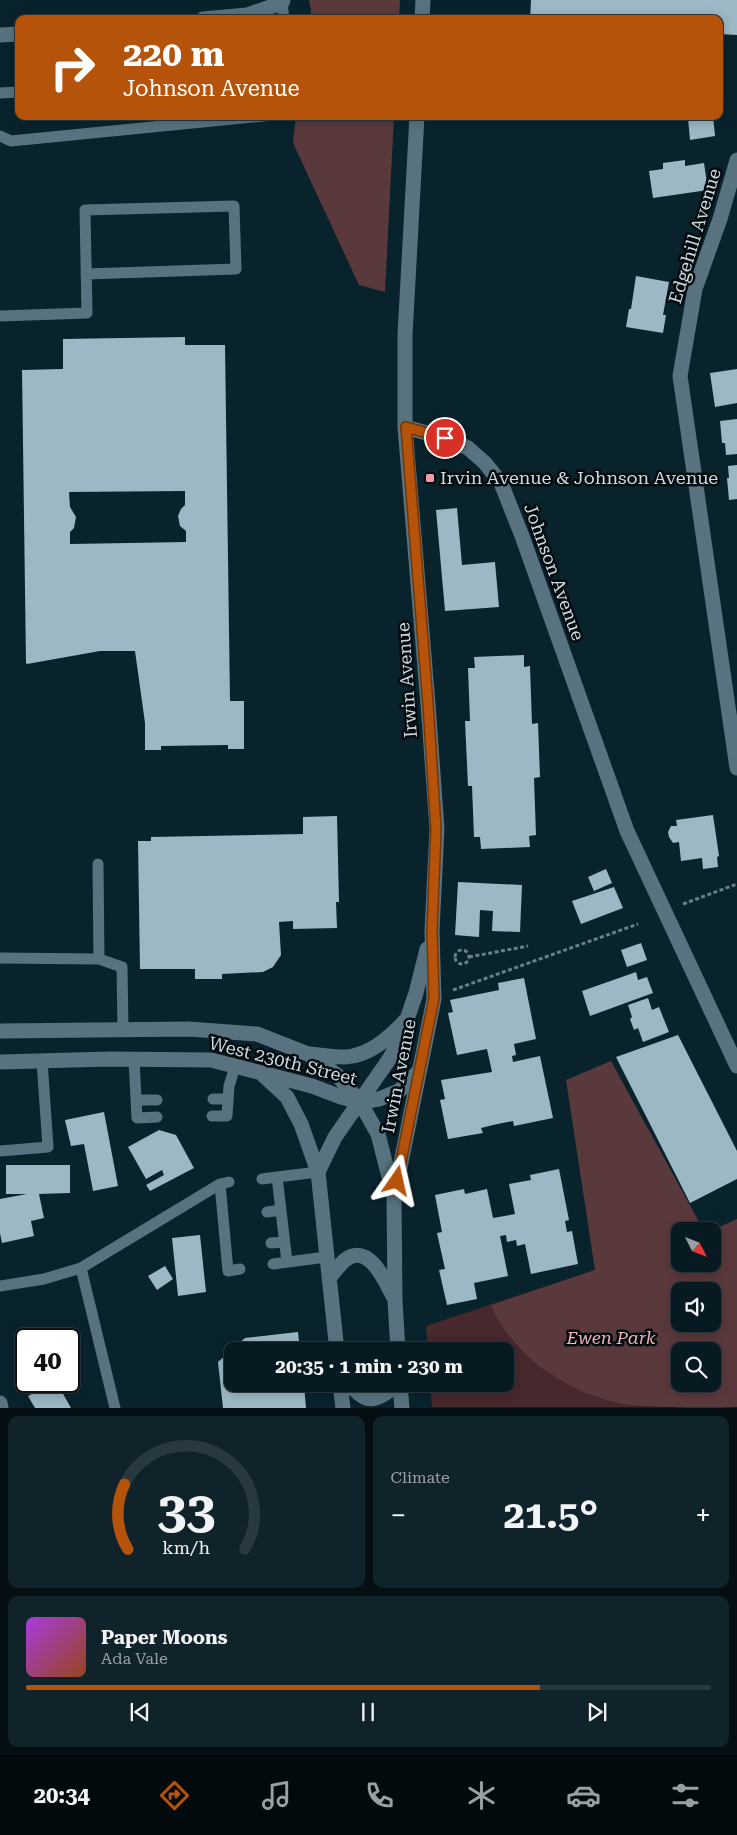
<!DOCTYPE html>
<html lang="en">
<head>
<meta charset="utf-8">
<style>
  :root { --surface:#071a22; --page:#10232a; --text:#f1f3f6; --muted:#98a1a5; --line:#283840; --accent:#b45309 }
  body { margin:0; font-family:"Roboto Serif",serif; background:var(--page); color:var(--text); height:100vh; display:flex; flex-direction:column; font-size:19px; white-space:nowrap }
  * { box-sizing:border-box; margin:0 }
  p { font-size:16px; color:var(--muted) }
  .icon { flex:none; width:28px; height:28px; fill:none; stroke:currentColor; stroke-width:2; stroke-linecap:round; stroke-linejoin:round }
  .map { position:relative; height:1408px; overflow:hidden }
  .drawer { display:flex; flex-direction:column; gap:8px; padding:8px; background:#040e13; flex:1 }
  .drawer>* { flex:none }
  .guide { position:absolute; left:15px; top:15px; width:708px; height:105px; border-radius:10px; box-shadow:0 2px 12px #0003,0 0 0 1px var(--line); background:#b45309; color:#fff; overflow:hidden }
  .needle { width:32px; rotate:132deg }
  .controls { position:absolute; left:671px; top:1222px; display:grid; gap:10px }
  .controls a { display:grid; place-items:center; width:50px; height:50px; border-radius:10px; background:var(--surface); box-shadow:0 2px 12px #0003,0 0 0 1px var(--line); font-size:25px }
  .speed { position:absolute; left:15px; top:1328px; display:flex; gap:10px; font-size:25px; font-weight:700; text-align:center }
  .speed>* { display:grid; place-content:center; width:65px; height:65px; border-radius:50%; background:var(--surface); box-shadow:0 2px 12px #0003,0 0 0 1px var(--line); line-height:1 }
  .speed .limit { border:2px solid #111; border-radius:8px; background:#fff; color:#111 }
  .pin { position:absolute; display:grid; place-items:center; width:42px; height:42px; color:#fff; margin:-21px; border:2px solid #fff; border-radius:50%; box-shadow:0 1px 5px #0007 }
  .me { position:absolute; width:55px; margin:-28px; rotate:11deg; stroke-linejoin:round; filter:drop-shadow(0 0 4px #0008) }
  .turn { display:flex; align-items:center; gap:18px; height:105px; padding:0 25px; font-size:22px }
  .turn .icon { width:65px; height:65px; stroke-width:2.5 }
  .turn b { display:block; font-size:35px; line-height:42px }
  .big { font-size:38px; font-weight:700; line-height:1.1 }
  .drawer .card { flex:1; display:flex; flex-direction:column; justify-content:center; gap:8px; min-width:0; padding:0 18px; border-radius:10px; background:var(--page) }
  .drawer .dial { align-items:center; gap:0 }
  .dial svg { height:130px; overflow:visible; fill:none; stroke:var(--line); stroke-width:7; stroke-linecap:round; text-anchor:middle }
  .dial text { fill:var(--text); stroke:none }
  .song { display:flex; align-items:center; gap:15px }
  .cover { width:60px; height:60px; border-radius:8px; background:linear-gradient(135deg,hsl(280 70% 55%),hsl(20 70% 35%)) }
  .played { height:5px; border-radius:2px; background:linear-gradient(90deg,var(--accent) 75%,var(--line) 75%) }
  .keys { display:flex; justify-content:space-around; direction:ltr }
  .heat { display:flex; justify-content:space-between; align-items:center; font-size:28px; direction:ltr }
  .drawer .tiles { flex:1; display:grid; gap:8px; grid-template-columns:1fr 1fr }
  .card:last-child { grid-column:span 2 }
  .trip { position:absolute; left:224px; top:1342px; width:290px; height:50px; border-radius:10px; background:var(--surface); box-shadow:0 2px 12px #0003,0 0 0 1px var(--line); font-weight:700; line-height:50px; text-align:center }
  .dock { display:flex; height:80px; justify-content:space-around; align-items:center; background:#030a0e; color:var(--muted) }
  .dock .icon { width:35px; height:35px }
  .dock .on { color:var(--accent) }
  .dock b { font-size:22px; color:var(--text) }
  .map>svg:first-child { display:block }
  .green { fill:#47282c; fill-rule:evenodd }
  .forest { fill:#5a393c; fill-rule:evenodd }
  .building { fill:#9bb8c4; fill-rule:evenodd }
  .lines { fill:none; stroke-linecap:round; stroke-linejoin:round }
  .path { stroke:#6a7f87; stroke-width:3; stroke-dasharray:4 2.5; stroke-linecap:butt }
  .lane { stroke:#58737f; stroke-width:11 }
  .street { stroke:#58737f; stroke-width:15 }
  .secondary { stroke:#58737f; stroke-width:15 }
  .route-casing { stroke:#753606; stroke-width:12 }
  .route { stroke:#b45309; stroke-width:9 }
  .poi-dot { fill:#f49aa5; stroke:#030b0f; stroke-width:2 }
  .labels { text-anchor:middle; stroke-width:5; stroke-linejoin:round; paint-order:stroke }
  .street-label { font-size:18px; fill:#cedce3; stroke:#030b0f }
  .poi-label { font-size:18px; fill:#cedce3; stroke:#030b0f; text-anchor:start }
  .park-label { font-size:18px; font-style:italic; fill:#f3b1b8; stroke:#030b0f }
</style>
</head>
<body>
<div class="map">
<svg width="737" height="1408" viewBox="0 0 737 1408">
  <rect width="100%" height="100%" fill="#09232d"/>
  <!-- green -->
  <path class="green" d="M737 1219V1407H432L430 1384H505V1351H428L426 1326 680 1242V1264H712V1231H711ZM680 1291H712V1324H680ZM680 1351H712V1384H680Z"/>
  <!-- forest -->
  <path class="forest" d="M309 0H400L399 19H310L311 10Z
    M296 116H394L385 292 359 285 293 143Z
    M611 1061 704 1231H680V1264H712V1231H711L737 1219V1407C701 1408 658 1408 623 1404 568 1393 513 1357 491 1305L595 1270 566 1080ZM680 1291H712V1324H680ZM680 1351H712V1384H680Z"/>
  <!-- building -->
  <path class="building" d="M531 0H737V35L719 34V19H530Z
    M661 116H713L715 136 690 140 688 118 662 121Z
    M685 160V166L704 163 708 190 653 198 649 171 663 169V163Z
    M636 276 669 282 663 315H666L663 333 626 327 629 309H631Z
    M185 337V345H225L230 701H244V749H228V745L161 746V750H145V723L135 651H100L27 664 26 663 22 370 63 369V339ZM185 491V505L181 509 178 516 180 526 186 531V542L70 544V532L74 528 76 517 70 507 69 492Z
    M737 369V403L715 407 710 373Z
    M737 419V454L726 455 725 443H722L720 421Z
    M737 465V499L729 500 727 478H729L728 466Z
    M457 508 462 565 495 562 499 607 445 611 436 510Z
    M524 655V667L530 666 532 724 538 723 540 777 534 778 536 835 529 836 530 847 481 849 480 837H474L472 786H468L465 721H470L468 668H475L474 657Z
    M713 815 719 856 717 857 718 867 703 869 702 858 681 861 679 842 673 843 669 837 668 832 671 826H677L676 820Z
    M337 816 339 902H336L337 928 293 929V921L279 922 281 955 273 967 263 972 222 974V979H195V969H140L138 841H151V837L303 834V817Z
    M606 869 612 883 594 891 588 877Z
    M458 882 522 885 520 932 492 931 493 911 480 910 479 937 455 935Z
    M614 887 623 908 581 924 572 901Z
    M641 943 647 960 627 967 621 950Z
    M636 972 638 980 647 977 653 993 590 1016 582 991Z
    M524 978 536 1039 514 1044 516 1055 512 1056 513 1062 540 1056 553 1118 514 1126 513 1121 493 1125 481 1128 483 1133 448 1139 440 1100 445 1099 441 1080 492 1072 487 1049 457 1055 448 1013 453 1012 450 1000 499 990 498 983Z
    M648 998 652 1010 659 1007 669 1032 643 1042 638 1028 634 1030 630 1019 632 1017 628 1005Z
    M678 1035 737 1151V1179L690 1203 616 1057Z
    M104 1112 118 1186 93 1191 84 1144 71 1146 65 1120Z
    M159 1130 176 1135 194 1168 150 1191 146 1185 164 1175 162 1170 146 1179 128 1147Z
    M6 1165H70V1193L39 1194 44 1218 31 1221 34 1236 2 1243 0 1233V1199L27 1194H6Z
    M559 1169 569 1220 565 1221 567 1232 572 1231 578 1264 531 1274 525 1244 517 1246 516 1240 507 1242 506 1235 500 1236 508 1276 474 1283 477 1299 447 1305 439 1270 445 1269 437 1233 442 1232 435 1195 464 1189 465 1194 487 1189 493 1218 515 1214 509 1184 531 1180 530 1175Z
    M200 1235 206 1292 178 1296 172 1238Z
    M165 1266 173 1279 157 1290 148 1276Z
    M298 1332 300 1351H232V1384H304L306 1408H223L218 1362 245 1338Z
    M57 1383 71 1408H35L28 1396 47 1386 48 1388Z"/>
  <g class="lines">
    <!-- path -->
    <path class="path" d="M683 904 737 884
      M455 957a7 7 0 1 1 14 0a7 7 0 1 1-14 0Z
      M469 957 528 946
      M453 990 638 924"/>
    <!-- lane -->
    <path class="lane" d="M282 3 284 19
      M0 93 19 92
      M0 136 11 141 264 116
      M0 316 87 313 85 210 234 206 236 269 86 274
      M98 864 99 959
      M0 958 99 959 122 967 123 1029
      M134 1060 137 1118 157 1117
      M213 1099H228
      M136 1100H157
      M212 1116H227L229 1086 235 1067
      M0 1151 48 1147 42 1061
      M262 1179 277 1177
      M220 1184 228 1271 240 1269
      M267 1212 281 1210
      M271 1243 284 1242
      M287 1262 277 1177 318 1172
      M273 1264 326 1257
      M81 1268 115 1408
      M0 1286 44 1279 81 1268 220 1184 229 1182"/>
    <!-- street -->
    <path class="street" d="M203 19 247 15 282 3 283 0
      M0 35 19 34
      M737 160 720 219 695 289 680 376 737 768
      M0 1403 1 1408"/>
    <!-- secondary -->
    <path class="secondary" d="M422 19 423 0
      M405 427 445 438 468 448 485 463 501 483 522 536 627 831 737 1066
      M0 1031 189 1029 257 1034 308 1054 337 1075 360 1102 378 1134 394 1197 395 1300 398 1351
      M310 1054C321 1055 333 1057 345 1057 369 1056 389 1038 405 1021
      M0 1062 110 1059 211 1060 312 1086 341 1097 360 1102 379 1099 399 1091 418 1072
      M263 1075 287 1097 301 1124 318 1172
      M394 1197 434 999 432 931 437 829 428 704 405 427V335L417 116
      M329 1278C334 1273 339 1265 345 1260 369 1242 385 1281 393 1296
      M337 1351 318 1172 335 1137 390 1058 401 1037 416 993 427 949
      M340 1384 343 1408
      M350 1384C368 1408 378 1399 398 1384
      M400 1384 402 1408"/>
  </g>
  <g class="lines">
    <defs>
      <path id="route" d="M397 1181 434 998 432 931 436 829 428 704 406 427 445 438"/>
    </defs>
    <!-- route casing -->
    <use href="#route" class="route-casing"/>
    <!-- route -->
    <use href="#route" class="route"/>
  </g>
  <!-- markers -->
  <rect class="poi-dot" x="425" y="473" width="10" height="10" rx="2.5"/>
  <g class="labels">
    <!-- street labels -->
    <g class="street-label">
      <text transform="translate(695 236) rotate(-73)" y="6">Edgehill Avenue</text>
      <text transform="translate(554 572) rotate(70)" y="6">Johnson Avenue</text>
      <text transform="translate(407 680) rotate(-94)" y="6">Irwin Avenue</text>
      <text transform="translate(283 1061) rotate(14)" y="6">West 230th Street</text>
      <text transform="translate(399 1076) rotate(-79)" y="6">Irwin Avenue</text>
    </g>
    <!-- poi labels -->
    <g class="poi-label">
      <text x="440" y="484">Irvin Avenue &amp; Johnson Avenue</text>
    </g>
    <!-- park labels -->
    <g class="park-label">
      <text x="611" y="1344">Ewen Park</text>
    </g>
  </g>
</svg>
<div class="controls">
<a><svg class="needle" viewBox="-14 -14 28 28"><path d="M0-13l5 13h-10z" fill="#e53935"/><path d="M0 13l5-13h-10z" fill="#98a1a5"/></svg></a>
<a><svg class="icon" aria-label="sound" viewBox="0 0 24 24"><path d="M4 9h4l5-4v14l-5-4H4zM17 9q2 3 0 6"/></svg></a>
<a><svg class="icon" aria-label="search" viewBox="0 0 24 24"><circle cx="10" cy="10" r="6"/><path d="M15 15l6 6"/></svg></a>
</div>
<div class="speed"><div class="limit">40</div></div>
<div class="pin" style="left:445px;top:438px;background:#d93025"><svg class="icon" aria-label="arrive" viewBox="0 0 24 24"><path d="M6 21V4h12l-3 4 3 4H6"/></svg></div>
<svg class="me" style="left:397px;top:1181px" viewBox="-20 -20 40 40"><path d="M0-17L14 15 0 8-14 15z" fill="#b45309" stroke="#fff" stroke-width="4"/></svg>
<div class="trip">20:35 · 1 min · 230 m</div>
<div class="guide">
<div class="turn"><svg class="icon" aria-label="right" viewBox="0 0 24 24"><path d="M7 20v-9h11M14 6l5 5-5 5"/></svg><div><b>220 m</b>Johnson Avenue</div></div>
</div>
</div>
<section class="drawer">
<div class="tiles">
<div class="card dial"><svg viewBox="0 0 100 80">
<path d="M14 69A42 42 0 1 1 86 69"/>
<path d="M14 69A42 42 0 0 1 12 29" stroke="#b45309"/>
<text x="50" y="56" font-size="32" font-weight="700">33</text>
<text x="50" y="72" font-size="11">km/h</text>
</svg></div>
<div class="card"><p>Climate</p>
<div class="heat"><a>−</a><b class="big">21.5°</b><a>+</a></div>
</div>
<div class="card">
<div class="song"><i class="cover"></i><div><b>Paper Moons</b><p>Ada Vale</p></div></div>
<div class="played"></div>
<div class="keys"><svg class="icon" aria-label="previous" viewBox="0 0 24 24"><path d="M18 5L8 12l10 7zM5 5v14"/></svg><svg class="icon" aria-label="pause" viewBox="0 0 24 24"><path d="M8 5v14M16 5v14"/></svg><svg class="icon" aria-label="next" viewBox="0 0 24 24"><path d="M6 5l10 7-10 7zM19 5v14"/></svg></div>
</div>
</div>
</section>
<nav class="dock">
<b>20:34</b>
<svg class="icon on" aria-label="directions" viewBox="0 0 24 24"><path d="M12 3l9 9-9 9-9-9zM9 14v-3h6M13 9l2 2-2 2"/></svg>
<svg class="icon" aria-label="music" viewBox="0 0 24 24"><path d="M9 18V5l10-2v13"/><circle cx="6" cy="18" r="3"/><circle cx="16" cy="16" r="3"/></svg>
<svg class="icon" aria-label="phone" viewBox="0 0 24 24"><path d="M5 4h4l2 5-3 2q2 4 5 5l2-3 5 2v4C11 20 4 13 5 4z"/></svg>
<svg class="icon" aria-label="climate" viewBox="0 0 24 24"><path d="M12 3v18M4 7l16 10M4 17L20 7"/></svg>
<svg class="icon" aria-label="car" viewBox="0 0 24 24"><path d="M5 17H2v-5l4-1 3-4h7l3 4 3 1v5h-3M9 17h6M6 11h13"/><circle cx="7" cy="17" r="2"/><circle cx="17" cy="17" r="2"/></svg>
<svg class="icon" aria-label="filters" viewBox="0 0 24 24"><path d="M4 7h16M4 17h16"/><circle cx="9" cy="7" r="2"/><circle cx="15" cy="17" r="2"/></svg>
</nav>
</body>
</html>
